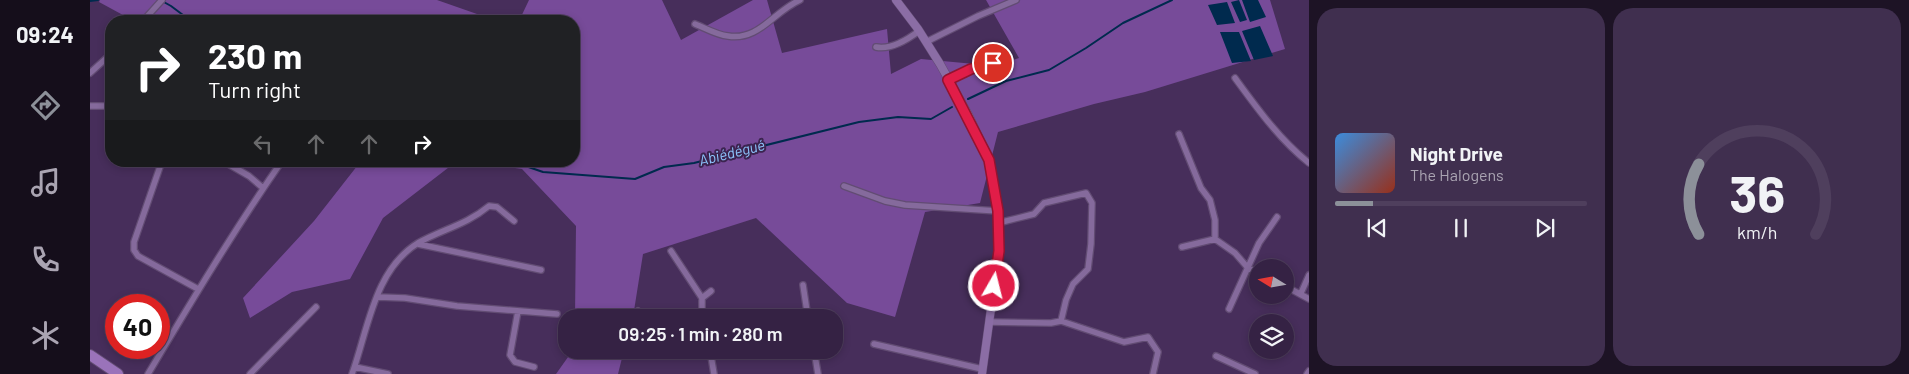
<!DOCTYPE html>
<html lang="en">
<head>
<meta charset="utf-8">
<style>
  :root { --surface:#352244; --page:#402f4f; --text:#f1f3f6; --muted:#aaa4b2; --line:#4f3f5d; --accent:#8c9099 }
  body { margin:0; font-family:Barlow,sans-serif; background:var(--page); color:var(--text); height:100vh; display:flex; flex-direction:column; font-size:19px; white-space:nowrap }
  * { box-sizing:border-box; margin:0 }
  p { font-size:16px; color:var(--muted) }
  .icon { flex:none; width:28px; height:28px; fill:none; stroke:currentColor; stroke-width:2; stroke-linecap:round; stroke-linejoin:round }
  .map { position:relative; flex:1; overflow:hidden }
  .side { display:flex; flex-direction:column; gap:8px; padding:8px; background:#1d1325; width:600px }
  .side>* { flex:none }
  .top-card { position:absolute; left:15px; top:15px; width:475px; height:152px; border-radius:20px; box-shadow:0 2px 8px #0003,0 0 0 1px var(--line); background:#202124; color:#fff; overflow:hidden }
  .needle { width:32px; rotate:281deg }
  .tools { position:absolute; left:1159px; top:259px; display:grid; gap:10px }
  .tools a { display:grid; place-items:center; width:45px; height:45px; border-radius:50%; background:var(--surface); box-shadow:0 2px 8px #0003,0 0 0 1px var(--line); font-size:25px }
  .speed { position:absolute; left:15px; top:294px; display:flex; gap:10px; font-size:25px; font-weight:700; text-align:center }
  .speed>* { display:grid; place-content:center; width:65px; height:65px; border-radius:50%; background:var(--surface); box-shadow:0 2px 8px #0003,0 0 0 1px var(--line); line-height:1 }
  .speed .limit { border:8px solid #d22; background:#fff; color:#111 }
  .pin { position:absolute; display:grid; place-items:center; width:42px; height:42px; color:#fff; margin:-21px; border:2px solid #fff; border-radius:50%; box-shadow:0 1px 5px #0007 }
  .me { position:absolute; width:55px; margin:-28px; rotate:8deg; stroke-linejoin:round; filter:drop-shadow(0 0 4px #0008) }
  .turn { display:flex; align-items:center; gap:18px; height:105px; padding:0 20px; font-size:22px }
  .turn .icon { width:65px; height:65px; stroke-width:2.5 }
  .turn b { display:block; font-size:35px; line-height:42px }
  .lanes { display:flex; align-items:center; height:48px; padding:0 20px; background:#0003; justify-content:center; gap:25px; direction:ltr }
  .lanes .off { opacity:.35 }
  .side .widget { flex:1; display:flex; flex-direction:column; justify-content:center; gap:8px; min-width:0; padding:0 18px; border-radius:20px; background:var(--page) }
  .side .dial { align-items:center; gap:0 }
  .dial svg { height:130px; overflow:visible; fill:none; stroke:var(--line); stroke-width:7; stroke-linecap:round; text-anchor:middle }
  .dial text { fill:var(--text); stroke:none }
  .song { display:flex; align-items:center; gap:15px }
  .cover { width:60px; height:60px; border-radius:8px; background:linear-gradient(135deg,hsl(210 70% 55%),hsl(10 70% 35%)) }
  .played { height:5px; border-radius:2px; background:linear-gradient(90deg,var(--accent) 15%,var(--line) 15%) }
  .keys { display:flex; justify-content:space-around; direction:ltr }
  .side .tiles { flex:1; display:grid; gap:8px; grid-template-columns:repeat(2,1fr) }
  .trip { position:absolute; left:468px; top:309px; width:285px; height:50px; border-radius:20px; background:var(--surface); box-shadow:0 2px 8px #0003,0 0 0 1px var(--line); font-weight:600; line-height:50px; text-align:center }
  main { display:flex; flex:1; min-height:0 }
  .menu { display:flex; flex-direction:column; width:90px; justify-content:space-around; align-items:center; background:#150e1b; color:var(--muted) }
  .menu .icon { width:35px; height:35px }
  .menu .selected { color:var(--accent) }
  .menu b { font-size:22px; color:var(--text) }
  .map>svg:first-child { display:block }
  .green { fill:#774b99 }
  .water { fill:#002a4e }
  .lines { fill:none; stroke-linecap:round; stroke-linejoin:round }
  .stream { stroke:#002a4e; stroke-width:2 }
  .street-casing { stroke:#624c73; stroke-width:8 }
  .secondary-casing { stroke:#624c73; stroke-width:9 }
  .highway-casing { stroke:#624c73; stroke-width:12 }
  .street { stroke:#856a9c; stroke-width:5.5 }
  .secondary { stroke:#8b6da5; stroke-width:8 }
  .highway { stroke:#9a73ba; stroke-width:10 }
  .route-casing { stroke:#92132f; stroke-width:12 }
  .route { stroke:#e11d48; stroke-width:9 }
  .labels { text-anchor:middle; stroke-width:4; stroke-linejoin:round; paint-order:stroke }
  .water-label { font-size:15px; font-style:italic; fill:#8dc5fc; stroke:#3c2450 }
</style>
</head>
<body>
<main>
<nav class="menu">
<b>09:24</b>
<svg class="icon selected" aria-label="directions" viewBox="0 0 24 24"><path d="M12 3l9 9-9 9-9-9zM9 14v-3h6M13 9l2 2-2 2"/></svg>
<svg class="icon" aria-label="music" viewBox="0 0 24 24"><path d="M9 18V5l10-2v13"/><circle cx="6" cy="18" r="3"/><circle cx="16" cy="16" r="3"/></svg>
<svg class="icon" aria-label="phone" viewBox="0 0 24 24"><path d="M5 4h4l2 5-3 2q2 4 5 5l2-3 5 2v4C11 20 4 13 5 4z"/></svg>
<svg class="icon" aria-label="climate" viewBox="0 0 24 24"><path d="M12 3v18M4 7l16 10M4 17L20 7"/></svg>
</nav>
<div class="map">
<svg width="1219" height="374" viewBox="0 0 1219 374">
  <rect width="100%" height="100%" fill="#472e5b"/>
  <!-- green -->
  <path class="green" d="M10 0H347L407 21H44L9 2Z
    M439 0H572L591 40 663 0H677L692 53 797 29 801 74 831 59 906 66 929 58 896 0H1180L1195 49 1055 92 1004 104 908 132 890 203 835 212 805 317 757 303 666 218 553 254 543 317H485L486 226 432 169 373 161H484V21H429Z
    M271 161H367L293 218 260 279 202 292 160 318 153 298 224 221Z
    M483 350H534L528 374H466Z"/>
  <!-- water -->
  <path class="water" d="M1149 0 1157 20 1150 22 1141 2Z
    M1152 0H1168L1176 17 1160 22Z
    M1137 2 1145 23 1127 25 1118 5Z
    M1170 26 1183 56 1164 60 1152 31Z
    M1130 32H1149L1161 61 1142 63Z"/>
  <g class="lines">
    <!-- stream -->
    <path class="stream" d="M0 1 8 0
      M72 1 81 6 101 21
      M878 99 916 81 959 70 996 48 1033 23 1082 0
      M421 161 453 172 545 179 574 167 604 163 769 122 808 117 841 119 862 107"/>
    <defs>
      <path id="street" d="M53 21 72 0
        M605 24C615 28 627 35 638 36 669 41 683 12 710 0
        M836 42 888 16 926 0
        M786 47C801 50 817 40 829 31
        M0 73 21 54
        M1145 78C1167 108 1189 139 1219 163
        M859 80 881 69 903 63
        M0 106H21
        M1089 134 1111 188 1120 200 1125 220V239L1145 253 1158 268 1168 273
        M72 161 44 242V250L48 256 108 289
        M133 161 159 176 173 188
        M754 186 795 201 815 205 908 211
        M908 223 944 214 954 203 996 193 1002 203 1001 244 998 269 983 284 976 300 971 321
        M328 244 451 270
        M1092 247 1125 239
        M581 251 612 298
        M713 285 718 318
        M1195 286 1219 299
        M1211 293 1219 275
        M288 297 315 298 367 306 467 314
        M1139 309 1169 243 1187 217
        M428 311 420 355 425 362 444 367
        M548 311 554 318
        M612 318V298L621 291
        M899 322 961 323 971 321 1034 342 1058 337 1068 352 1063 374
        M784 344 892 369
        M620 350 624 374
        M724 350 728 374
        M1126 356 1165 374
        M265 367 298 374
        M58 374C101 302 144 230 192 161
        M160 374 226 307
        M262 374C278 330 284 270 328 243 353 229 376 225 399 206L407 207 424 221
        M1217 374 1219 371"/>
      <path id="secondary" d="M806 0 828 29 850 64 879 116 899 160 908 211 909 251 892 374"/>
      <path id="highway" d="M0 355 28 374"/>
    </defs>
    <!-- street casing -->
    <use href="#street" class="street-casing"/>
    <!-- secondary casing -->
    <use href="#secondary" class="secondary-casing"/>
    <!-- highway casing -->
    <use href="#highway" class="highway-casing"/>
    <!-- street -->
    <use href="#street" class="street"/>
    <!-- secondary -->
    <use href="#secondary" class="secondary"/>
    <!-- highway -->
    <use href="#highway" class="highway"/>
  </g>
  <g class="lines">
    <defs>
      <path id="route" d="M903 63 881 69 858 80 899 160 908 211 909 251 904 286"/>
    </defs>
    <!-- route casing -->
    <use href="#route" class="route-casing"/>
    <!-- route -->
    <use href="#route" class="route"/>
  </g>
  <g class="labels">
    <!-- water labels -->
    <g class="water-label">
      <text transform="translate(642 153) rotate(-14)" y="5">Abiédégué</text>
    </g>
  </g>
</svg>
<div class="tools">
<a><svg class="needle" viewBox="-14 -14 28 28"><path d="M0-13l5 13h-10z" fill="#e53935"/><path d="M0 13l5-13h-10z" fill="#aaa4b2"/></svg></a>
<a><svg class="icon" aria-label="layers" viewBox="0 0 24 24"><path d="M12 4l9 5-9 5-9-5zM3 14l9 5 9-5"/></svg></a>
</div>
<div class="speed"><div class="limit">40</div></div>
<div class="pin" style="left:903px;top:63px;background:#d93025"><svg class="icon" aria-label="arrive" viewBox="0 0 24 24"><path d="M6 21V4h12l-3 4 3 4H6"/></svg></div>
<svg class="me" style="left:904px;top:286px" viewBox="-20 -20 40 40"><circle r="17" fill="#e11d48" stroke="#fff" stroke-width="3"/><path d="M0-11L8 9 0 5-8 9z" fill="#fff"/></svg>
<div class="trip">09:25 · 1 min · 280 m</div>
<div class="top-card">
<div class="turn"><svg class="icon" aria-label="right" viewBox="0 0 24 24"><path d="M7 20v-9h11M14 6l5 5-5 5"/></svg><div><b>230 m</b>Turn right</div></div>
<div class="lanes"><svg class="icon off" aria-label="left" viewBox="0 0 24 24"><path d="M17 20v-9H6M10 6l-5 5 5 5"/></svg><svg class="icon off" aria-label="ahead" viewBox="0 0 24 24"><path d="M12 20V5M6 11l6-6 6 6"/></svg><svg class="icon off" aria-label="ahead" viewBox="0 0 24 24"><path d="M12 20V5M6 11l6-6 6 6"/></svg><svg class="icon" aria-label="right" viewBox="0 0 24 24"><path d="M7 20v-9h11M14 6l5 5-5 5"/></svg></div>
</div>
</div>
<section class="side">
<div class="tiles">
<div class="widget">
<div class="song"><i class="cover"></i><div><b>Night Drive</b><p>The Halogens</p></div></div>
<div class="played"></div>
<div class="keys"><svg class="icon" aria-label="previous" viewBox="0 0 24 24"><path d="M18 5L8 12l10 7zM5 5v14"/></svg><svg class="icon" aria-label="pause" viewBox="0 0 24 24"><path d="M8 5v14M16 5v14"/></svg><svg class="icon" aria-label="next" viewBox="0 0 24 24"><path d="M6 5l10 7-10 7zM19 5v14"/></svg></div>
</div>
<div class="widget dial"><svg viewBox="0 0 100 80">
<path d="M14 69A42 42 0 1 1 86 69"/>
<path d="M14 69A42 42 0 0 1 14 26" stroke="#8c9099"/>
<text x="50" y="56" font-size="32" font-weight="700">36</text>
<text x="50" y="72" font-size="11">km/h</text>
</svg></div>
</div>
</section>
</main>
</body>
</html>
